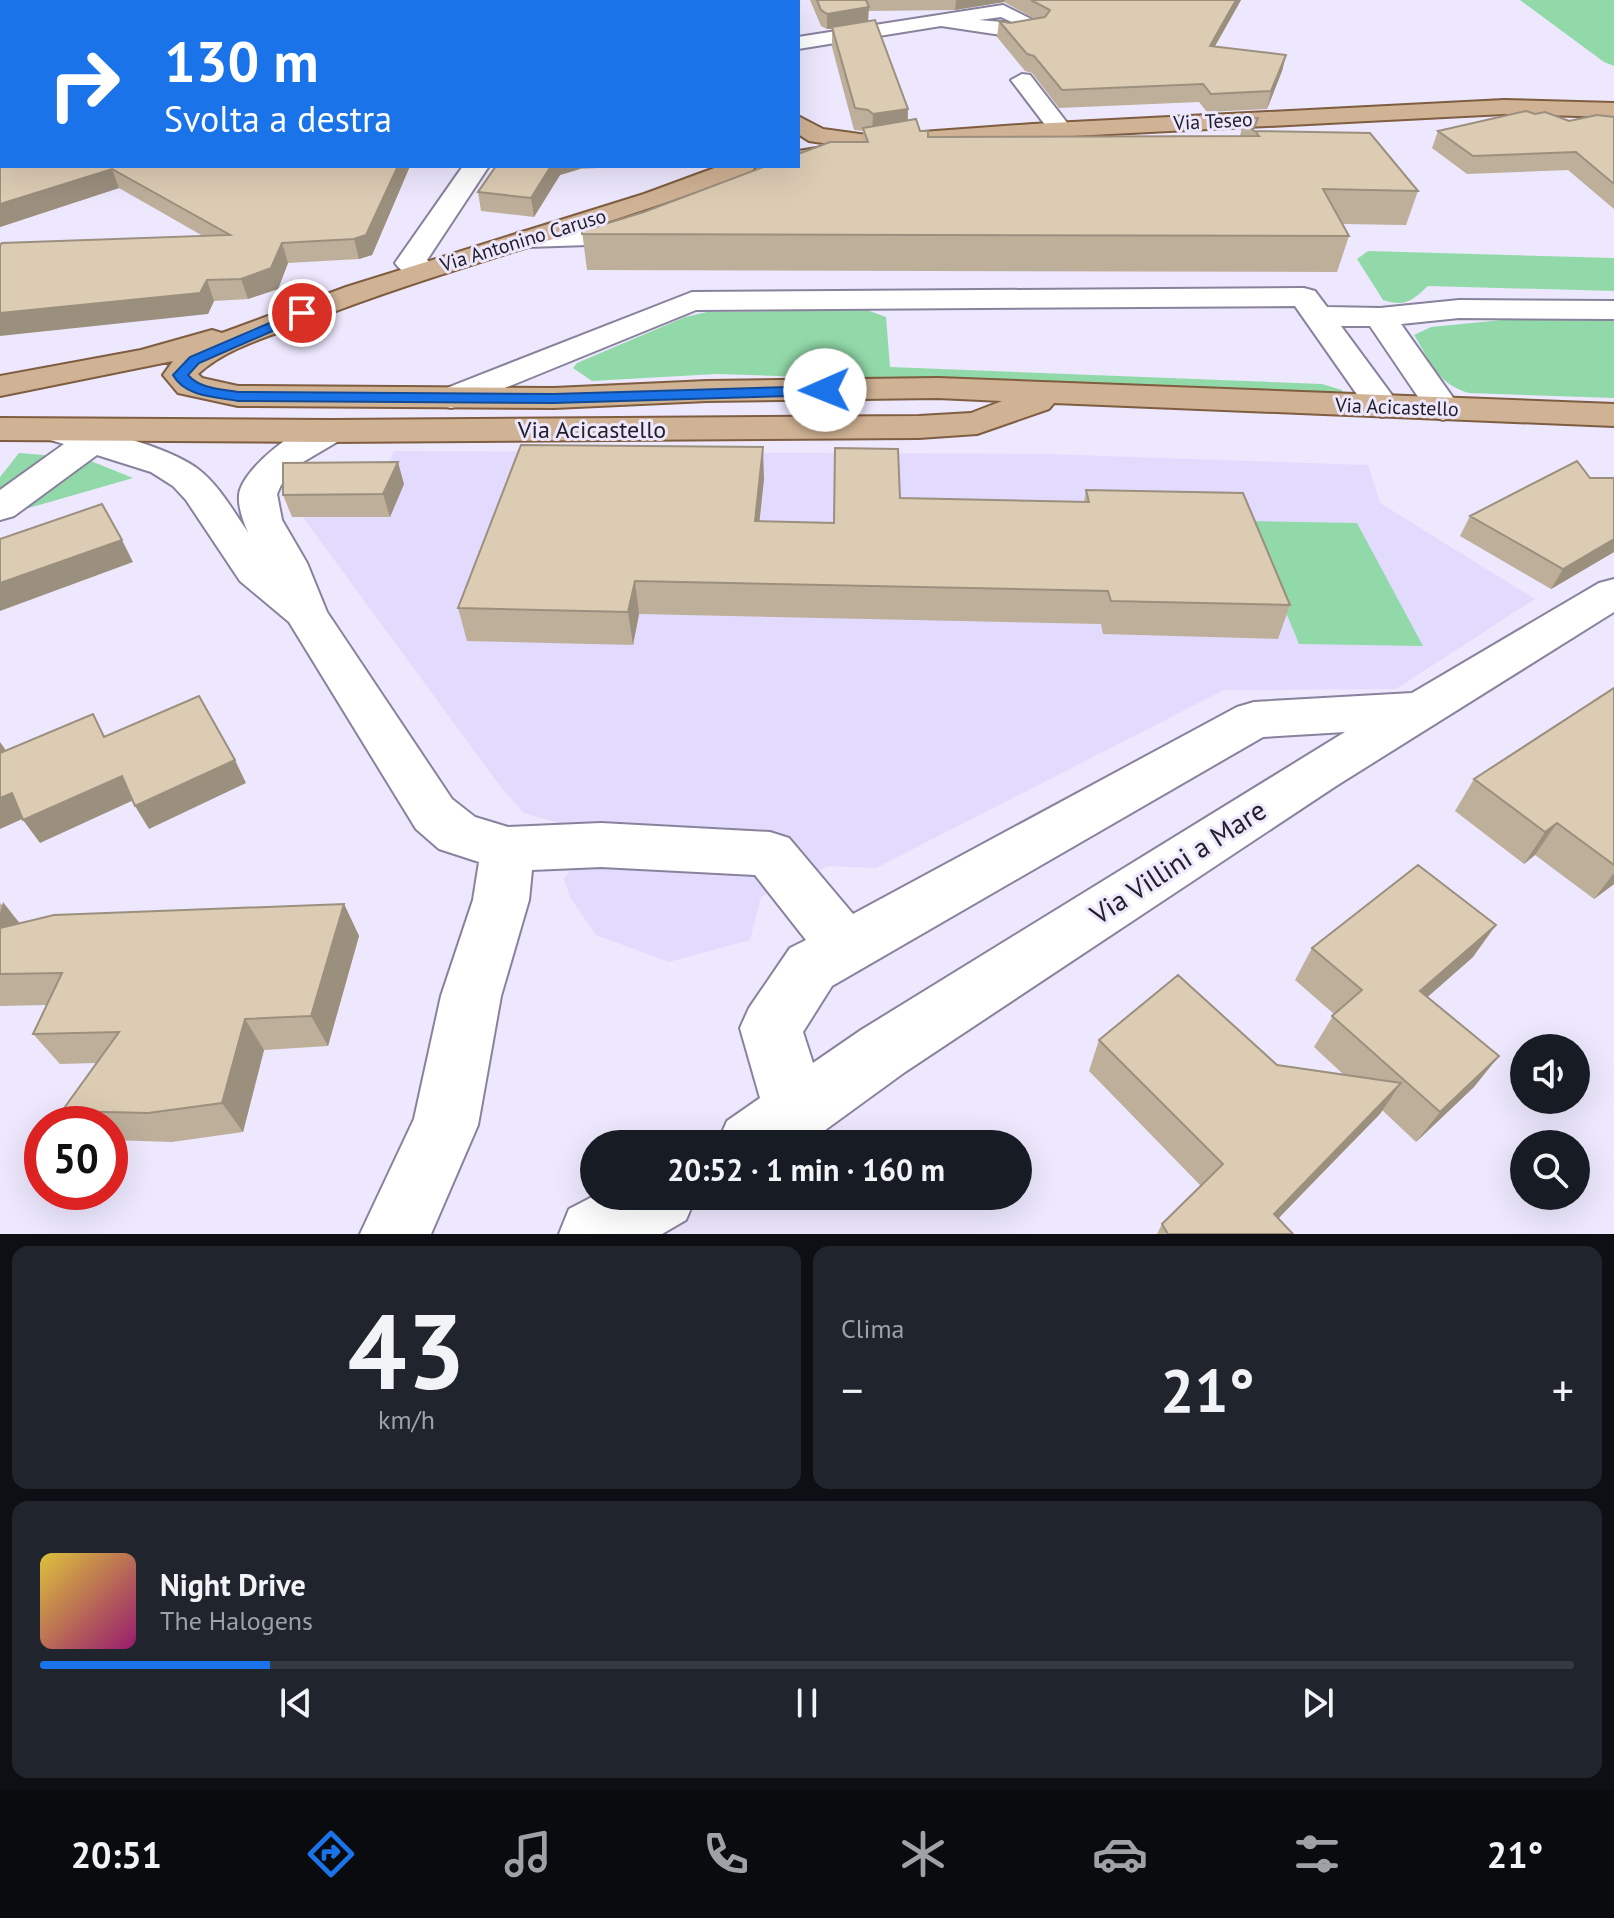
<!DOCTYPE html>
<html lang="it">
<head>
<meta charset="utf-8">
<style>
  :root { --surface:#171b24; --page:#20242c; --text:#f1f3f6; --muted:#9ea1a6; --line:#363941; --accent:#1a73e8 }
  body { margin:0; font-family:"PT Sans",sans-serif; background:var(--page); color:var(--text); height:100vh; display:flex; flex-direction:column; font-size:30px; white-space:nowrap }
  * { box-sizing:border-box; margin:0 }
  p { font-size:26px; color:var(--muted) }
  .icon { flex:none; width:44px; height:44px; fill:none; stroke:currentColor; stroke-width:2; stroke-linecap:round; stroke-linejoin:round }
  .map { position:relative; height:1234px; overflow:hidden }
  .panel { display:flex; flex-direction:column; gap:12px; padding:12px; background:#0d0f14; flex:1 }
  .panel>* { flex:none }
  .banner { position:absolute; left:0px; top:0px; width:800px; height:168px; box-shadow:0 8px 32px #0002; background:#1a73e8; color:#fff; overflow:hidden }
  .fabs { position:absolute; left:1510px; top:1034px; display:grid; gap:16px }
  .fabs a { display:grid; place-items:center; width:80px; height:80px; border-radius:50%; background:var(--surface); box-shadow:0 8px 32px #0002; font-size:40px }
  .speed { position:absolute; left:24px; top:1106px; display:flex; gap:16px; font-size:40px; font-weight:700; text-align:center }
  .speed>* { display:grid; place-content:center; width:104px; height:104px; border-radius:50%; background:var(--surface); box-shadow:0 8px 32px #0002; line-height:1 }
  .speed .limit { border:12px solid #d22; background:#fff; color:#111 }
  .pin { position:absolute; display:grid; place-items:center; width:68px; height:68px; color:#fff; margin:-34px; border:4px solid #fff; border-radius:50%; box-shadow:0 2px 8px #0007 }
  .me { position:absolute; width:88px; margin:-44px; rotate:269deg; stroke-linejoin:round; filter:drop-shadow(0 0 6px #0008) }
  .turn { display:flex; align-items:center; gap:28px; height:168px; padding:0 32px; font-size:36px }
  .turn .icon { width:104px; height:104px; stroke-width:2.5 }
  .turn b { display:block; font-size:56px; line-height:68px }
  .big { font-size:60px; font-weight:600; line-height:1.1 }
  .panel .widget { flex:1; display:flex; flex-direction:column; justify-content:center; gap:12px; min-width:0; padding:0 28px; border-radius:16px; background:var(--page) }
  .panel .dial { align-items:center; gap:0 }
  .dial b { font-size:104px; line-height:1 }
  .song { display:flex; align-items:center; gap:24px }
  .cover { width:96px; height:96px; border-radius:12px; background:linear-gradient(135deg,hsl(50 70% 55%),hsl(320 70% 35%)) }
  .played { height:8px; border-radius:4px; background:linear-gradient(90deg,var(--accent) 15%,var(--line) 15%) }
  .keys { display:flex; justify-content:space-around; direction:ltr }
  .heat { display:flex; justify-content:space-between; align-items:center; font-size:44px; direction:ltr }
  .panel .tiles { flex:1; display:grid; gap:12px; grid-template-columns:1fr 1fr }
  .widget:last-child { grid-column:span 2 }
  .trip { position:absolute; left:580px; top:1130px; width:452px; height:80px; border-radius:40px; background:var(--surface); box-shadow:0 8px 32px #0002; font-weight:600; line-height:80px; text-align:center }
  .dock { display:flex; height:128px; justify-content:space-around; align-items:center; background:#090b0e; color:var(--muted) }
  .dock .icon { width:56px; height:56px }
  .dock .current { color:var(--accent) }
  .dock b { font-size:36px; color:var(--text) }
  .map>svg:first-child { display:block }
  .built { fill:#e3dbfe }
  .green { fill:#92d9a9 }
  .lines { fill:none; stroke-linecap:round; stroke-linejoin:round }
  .minor-casing { stroke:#88829c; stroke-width:4 }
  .major-casing { stroke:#7f5d40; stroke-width:4 }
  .minor { fill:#fff; fill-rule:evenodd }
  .major { fill:#d0b294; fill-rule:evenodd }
  .wall { fill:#beaf9b }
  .shaded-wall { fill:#9b8f7e }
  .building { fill:#ddccb4; stroke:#9b8f7e; stroke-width:2 }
  .route { fill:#1a73e8; stroke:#114b97; stroke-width:2 }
  .labels { text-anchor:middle; stroke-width:6; stroke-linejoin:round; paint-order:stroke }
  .far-street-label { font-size:20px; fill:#23202a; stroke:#ede8fe }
  .street-label { font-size:24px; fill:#23202a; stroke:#ede8fe }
  .near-street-label { font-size:28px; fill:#23202a; stroke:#ede8fe }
</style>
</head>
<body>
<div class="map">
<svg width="1614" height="1234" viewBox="0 0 1614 1234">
  <rect width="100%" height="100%" fill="#ede8fe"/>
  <!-- built -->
  <path class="built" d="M394 451 1047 454 1368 465 1380 503 1535 599 1396 689 1224 690 876 868 828 866 761 897 750 940 669 962 596 935 571 899 564 879 570 870 580 866 602 825 562 824 524 813 503 790 288 497 384 474Z"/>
  <!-- green -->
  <path class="green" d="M1520 0H1614V66L1604 62Z
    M1368 251 1614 258V291L1428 286C1412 301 1405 307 1383 300L1357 259Z
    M867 310 886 317 890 367 1322 384 1342 390 1343 394 716 374 592 381 573 368 577 363 685 317 707 312Z
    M1522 318 1614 320V398L1469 393C1437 384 1431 362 1414 335L1431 327Z
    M19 453 56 456 0 496V477Z
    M86 459 133 478 15 512Z
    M1248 521 1357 523 1423 646 1299 644Z"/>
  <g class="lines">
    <defs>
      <path id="minor" d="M1003 5 1045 26 1042 30 1008 36 941 26 798 49V37ZM1001 17 1014 23 979 20Z
        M1022 74 1030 75 1068 124 1072 129 1068 134H1052L1011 80Z
        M463 166H489L427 260 439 270 434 276C420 280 404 276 395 263Z
        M640 229 650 231 654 237 650 243 527 247 517 245 513 239 517 233 527 231Z
        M1304 288 1315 291 1327 307 1380 308 1459 300 1614 301V319L1459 318 1401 324 1461 409 1455 416 1443 420 1431 416 1370 326H1341L1400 406 1394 413 1382 417 1370 413 1295 306 696 310 463 405 451 408 439 405 434 398 439 391 692 292Z
        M60 420C98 430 167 446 198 469 219 485 233 511 248 532 243 521 238 507 239 495 241 469 304 420 329 420 334 420 338 422 342 423L347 431 342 439 303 462 281 485 277 494 282 520 307 563 327 612 452 799 475 817 508 827 601 823 770 832 789 838 853 914 1237 707 1254 702 1412 693 1599 583 1614 579V612L1336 786 905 1072 806 1144H717L727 1121 760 1098 740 1028 749 1008 790 948 806 940 755 875 601 867 532 870 529 900 501 996 478 1125 431 1234H360L414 1119 441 996 473 900 479 862 439 849 416 829 289 622 240 581 186 500 173 486 151 472 97 455 14 516 0 520V490L64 444 47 439 42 431 47 423ZM1345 732 861 1030 813 1063 803 1032 832 986 1263 737Z
        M594 1196H696L686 1220 662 1234H559L569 1209Z"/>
      <path id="major" d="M763 0H781L782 2H764Z
        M1504 100 1614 103V117L1504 114 1033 138 922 146 798 165V151L836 145 809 141 798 134V116L823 129 867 135 871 140 922 132 1033 124Z
        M720 166H756L752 171C606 228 453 265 307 322 271 336 227 347 198 374L202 378 238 386 554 388 707 381 938 378 1614 404V426L1054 403 1049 409 977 434 919 438 329 442 0 440V418L329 420 919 416 971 413 1002 401 938 398 707 401 554 408 238 406 178 393 163 375 173 361 0 396V376L141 350 212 330 222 333 346 287 644 194Z"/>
    </defs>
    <!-- minor casing -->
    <use href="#minor" class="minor-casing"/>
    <!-- major casing -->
    <use href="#major" class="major-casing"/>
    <!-- minor -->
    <use href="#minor" class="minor"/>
    <!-- major -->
    <use href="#major" class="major"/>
  </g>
  <!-- wall -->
  <path class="wall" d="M0 0 2 166H410L372 255 359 259 288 263 278 289 248 299 214 301 208 314 203 236 119 188 0 227Z
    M810 0H1241L1215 46 1286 55 1282 71 1267 109 1207 112 1199 102 1059 108 1032 73 1025 71 997 37 999 21 1010 23 1035 19 1004 2 955 10 868 11V21L908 109V120L928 137 1240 136 1244 119 1255 131 1418 191 1406 225 1342 224 1349 236 1337 272 587 270 582 231 863 142V131L854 130 832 47V29H827L821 26Z
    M1535 114 1569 121 1614 117V209L1568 170 1467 174 1432 148 1438 131Z
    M496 166H638L580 169 560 175 534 217 481 211 478 192Z
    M764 479 759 521 834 523 900 498 1084 502 1086 490 1290 605 1278 639 1103 634 1101 624 639 614 633 645 467 641 458 608Z
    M404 484 390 517H292L283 495Z
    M1470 516 1614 552 1551 589 1460 536Z
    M1614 688V884L1594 899 1535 855 1524 864 1455 811 1474 779Z
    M0 903 20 923 344 904 359 936 328 1046 264 1050 243 1132 172 1142 110 1140V1124H75L62 1111 96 1063 60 1064 33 1034 47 1005 0 1006Z
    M1312 948 1473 957 1427 997 1474 1087 1416 1142 1382 1110 1278 1219 1293 1234H1157L1162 1224 1201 1186 1089 1071 1099 1040 1344 1075 1314 1047 1334 1014 1295 980Z"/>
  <!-- shaded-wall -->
  <path class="shaded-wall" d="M956 0H1005L1004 2 955 10Z
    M1236 0H1241L1206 62 1210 46Z
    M869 7 868 23 827 29V14Z
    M1286 55 1282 71 1267 109 1271 91Z
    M908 109 907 131 872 137 873 114Z
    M398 166H410L372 255 359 259 354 239Z
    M551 166H579L580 169 560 175 534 217 531 198Z
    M112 169 119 188 0 227V204Z
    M282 243 288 263 278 289 248 299 241 279Z
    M207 280 214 301 208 314 0 336V313Z
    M763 447 764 479 756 554 755 521Z
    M398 462 404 484 390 517 383 494Z
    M1614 539V552L1551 589 1563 569Z
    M122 540 133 562 0 611V583Z
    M635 581 639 614 633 645 628 612Z
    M0 742 5 749 14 777 0 756Z
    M235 760 246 783 149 829 135 806Z
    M122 776 136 799 40 843 23 820Z
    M12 793 29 816 0 829V798Z
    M1557 823 1535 855 1524 864 1545 832Z
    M1614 873V884L1594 899Z
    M3 902 28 934H0V913Z
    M344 904 359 936 328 1046 311 1016Z
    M1496 925 1473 957 1398 1023 1420 991Z
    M245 1019 264 1050 243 1132 222 1103Z
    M1499 1056 1474 1087 1416 1142 1440 1112Z
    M1401 1083 1380 1114 1263 1234 1274 1214Z"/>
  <!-- building -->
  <path class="building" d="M0 0H757L758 2H2V166H398L366 235 354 239 282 243 271 268 241 279 207 280 200 293 0 313V245L2 243 230 235 112 169 0 204Z
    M817 0H866L869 7 827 14 821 10Z
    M1031 0H1236L1210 46 1286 55 1271 91 1211 94 1203 84 1062 90 1034 56 1027 54 999 21 1010 23 1045 17 1050 10Z
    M875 20 908 109 873 114 868 110 855 108 832 27Z
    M1526 111 1535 114 1545 112 1569 121 1597 115 1614 117V184L1576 152 1473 156 1438 131Z
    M1258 118 1253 130 1244 119Z
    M916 119 920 131H928V137L1259 136 1255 131 1370 133 1418 191 1323 189 1349 236 582 234V231L644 212 766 166H798V154L830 142H868L863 128Z
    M496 166H551L531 198 478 192Z
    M521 445 763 447 755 521 834 523 835 448 898 449 900 498 1089 502 1086 490 1243 493 1290 605 1111 601 1108 591 635 581 628 612 458 608Z
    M1577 461 1590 478H1614V539L1563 569 1470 516Z
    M398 462 383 494 283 495V463Z
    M102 504 122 540 0 583V539Z
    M1614 688V865L1557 823 1545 832 1474 779Z
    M199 696 235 760 135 806 122 776 23 820 12 793 0 798V753L93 714 104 737Z
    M1418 865 1496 925 1420 991 1499 1056 1440 1112 1332 1016 1362 990 1312 948Z
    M344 904 311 1016 245 1019 222 1103 148 1113 62 1111 119 1032 33 1034 62 973 0 974V928L54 915Z
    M1178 975 1277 1065 1401 1083 1274 1214 1293 1234H1168L1162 1224 1223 1164 1099 1040Z"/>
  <!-- route -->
  <path class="route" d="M302 309 307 310V316L199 363 188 375C200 389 221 389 238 392L554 394 825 386 832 390 825 395 554 403 238 401C216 397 185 397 173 375L190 357Z"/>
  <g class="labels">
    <!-- far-street labels -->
    <g class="far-street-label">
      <text transform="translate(1213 121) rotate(-3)" y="7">Via Teseo</text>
      <text transform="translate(523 240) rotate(-17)" y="7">Via Antonino Caruso</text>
      <text transform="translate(1397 407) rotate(2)" y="7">Via Acicastello</text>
    </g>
    <!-- street labels -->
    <g class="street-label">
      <text x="592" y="438">Via Acicastello</text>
    </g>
    <!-- near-street labels -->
    <g class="near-street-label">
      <text transform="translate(1178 862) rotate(-33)" y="10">Via Villini a Mare</text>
    </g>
  </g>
</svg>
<div class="fabs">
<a><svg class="icon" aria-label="sound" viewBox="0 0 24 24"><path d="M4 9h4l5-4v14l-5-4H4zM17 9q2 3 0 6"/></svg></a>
<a><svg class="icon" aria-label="search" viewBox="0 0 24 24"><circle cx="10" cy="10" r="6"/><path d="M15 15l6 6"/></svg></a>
</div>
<div class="speed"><div class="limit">50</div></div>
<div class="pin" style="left:302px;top:313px;background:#d93025"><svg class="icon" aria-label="arrive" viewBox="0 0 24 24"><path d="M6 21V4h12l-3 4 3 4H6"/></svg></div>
<svg class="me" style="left:825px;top:390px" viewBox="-20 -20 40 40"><circle r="19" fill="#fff"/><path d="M0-13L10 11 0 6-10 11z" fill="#1a73e8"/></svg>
<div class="trip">20:52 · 1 min · 160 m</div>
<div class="banner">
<div class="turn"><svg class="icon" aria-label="right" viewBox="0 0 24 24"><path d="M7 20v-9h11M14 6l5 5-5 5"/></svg><div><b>130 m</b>Svolta a destra</div></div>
</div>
</div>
<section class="panel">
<div class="tiles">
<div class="widget dial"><b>43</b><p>km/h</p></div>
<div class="widget"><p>Clima</p>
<div class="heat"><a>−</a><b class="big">21°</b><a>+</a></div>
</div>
<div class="widget">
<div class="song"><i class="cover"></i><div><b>Night Drive</b><p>The Halogens</p></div></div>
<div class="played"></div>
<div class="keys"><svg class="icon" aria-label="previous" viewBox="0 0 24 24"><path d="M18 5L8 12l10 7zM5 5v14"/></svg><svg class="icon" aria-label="pause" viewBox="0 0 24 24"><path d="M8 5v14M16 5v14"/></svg><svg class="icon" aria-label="next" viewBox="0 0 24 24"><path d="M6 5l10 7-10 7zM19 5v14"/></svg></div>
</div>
</div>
</section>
<nav class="dock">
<b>20:51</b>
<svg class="icon current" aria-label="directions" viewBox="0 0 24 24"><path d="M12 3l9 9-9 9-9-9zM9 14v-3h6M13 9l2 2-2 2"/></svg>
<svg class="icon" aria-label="music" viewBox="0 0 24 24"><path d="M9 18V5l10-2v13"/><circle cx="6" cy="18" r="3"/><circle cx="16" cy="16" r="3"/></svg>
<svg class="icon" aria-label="phone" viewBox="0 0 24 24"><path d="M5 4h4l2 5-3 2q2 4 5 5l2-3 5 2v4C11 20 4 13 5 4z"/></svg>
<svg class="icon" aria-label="climate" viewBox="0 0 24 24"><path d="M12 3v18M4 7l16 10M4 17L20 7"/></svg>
<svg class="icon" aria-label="car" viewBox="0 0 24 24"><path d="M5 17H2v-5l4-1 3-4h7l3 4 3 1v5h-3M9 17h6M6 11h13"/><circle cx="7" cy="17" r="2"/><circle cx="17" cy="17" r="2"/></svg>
<svg class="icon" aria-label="filters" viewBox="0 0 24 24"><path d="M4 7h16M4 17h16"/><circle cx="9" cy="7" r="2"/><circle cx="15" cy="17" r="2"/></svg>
<b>21°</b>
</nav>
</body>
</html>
